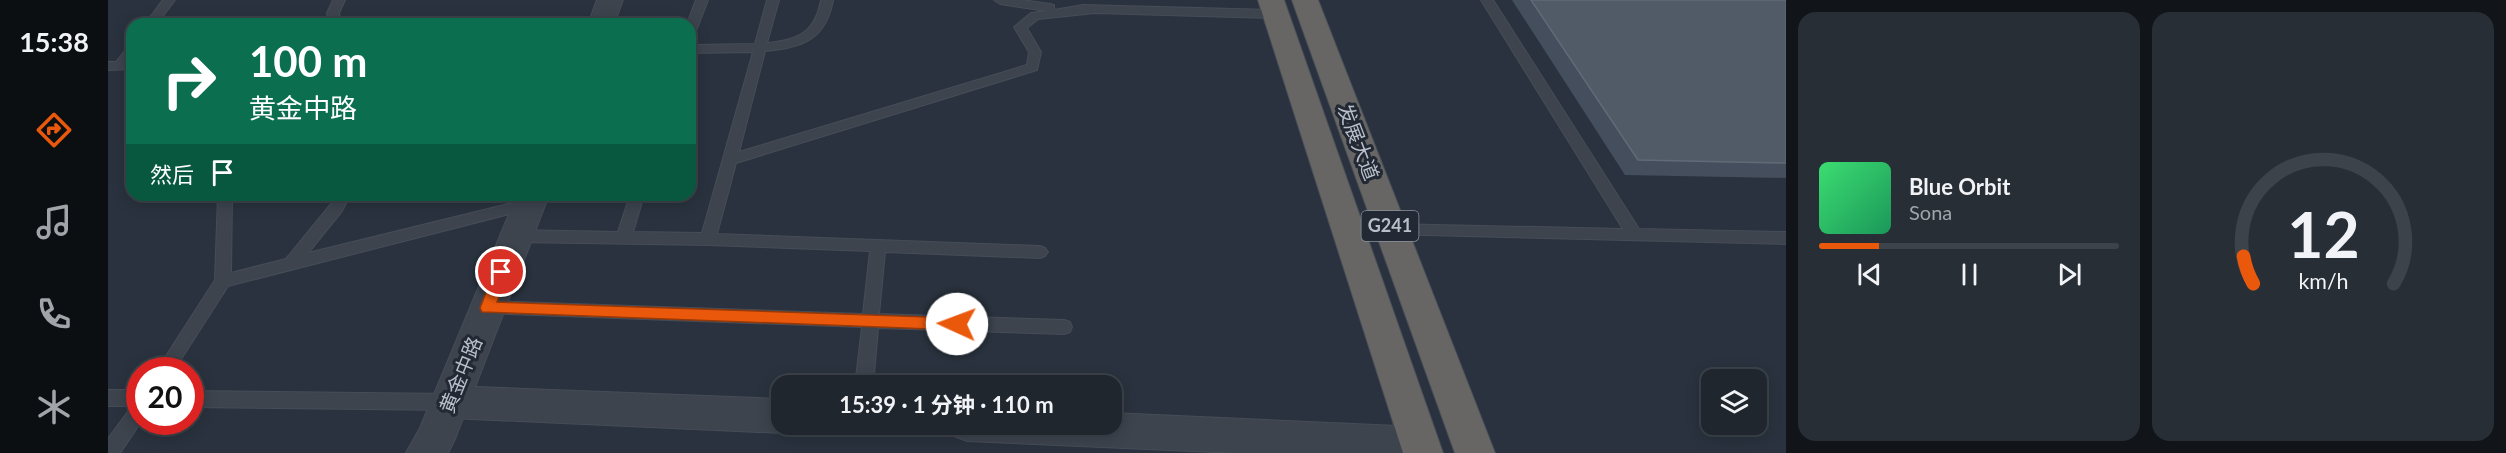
<!DOCTYPE html>
<html lang="zh">
<head>
<meta charset="utf-8">
<style>
  :root { --surface:#1f262e; --page:#272e36; --text:#f1f3f6; --muted:#a1a5aa; --line:#3c434a; --accent:#ea580c }
  body { margin:0; font-family:Lato,"Noto Sans SC",sans-serif; background:var(--page); color:var(--text); height:100vh; display:flex; flex-direction:column; font-size:22px; white-space:nowrap }
  * { box-sizing:border-box; margin:0 }
  p { font-size:20px; color:var(--muted) }
  .icon { flex:none; width:33px; height:33px; fill:none; stroke:currentColor; stroke-width:2; stroke-linecap:round; stroke-linejoin:round }
  .map { position:relative; flex:1; overflow:hidden }
  .drawer { display:flex; flex-direction:column; gap:12px; padding:12px; background:#111519; width:720px }
  .drawer>* { flex:none }
  .banner { position:absolute; left:18px; top:18px; width:570px; height:183px; border-radius:18px; box-shadow:0 3px 15px #0003,0 0 0 2px var(--line); background:#0b6e4f; color:#fff; overflow:hidden }
  .fabs { position:absolute; left:1593px; top:369px; display:grid; gap:12px }
  .fabs a { display:grid; place-items:center; width:66px; height:66px; border-radius:12px; background:var(--surface); box-shadow:0 3px 15px #0003,0 0 0 2px var(--line); font-size:30px }
  .speed { position:absolute; left:18px; top:357px; display:flex; gap:12px; font-size:30px; font-weight:700; text-align:center }
  .speed>* { display:grid; place-content:center; width:78px; height:78px; border-radius:50%; background:var(--surface); box-shadow:0 3px 15px #0003,0 0 0 2px var(--line); line-height:1 }
  .speed .limit { border:9px solid #d22; background:#fff; color:#111 }
  .pin { position:absolute; display:grid; place-items:center; width:51px; height:51px; color:#fff; margin:-26px; border:3px solid #fff; border-radius:50%; box-shadow:0 2px 6px #0007 }
  .me { position:absolute; width:66px; margin:-33px; rotate:272deg; stroke-linejoin:round; filter:drop-shadow(0 0 4px #0008) }
  .turn { display:flex; align-items:center; gap:21px; height:126px; padding:0 24px; font-size:27px }
  .turn .icon { width:78px; height:78px; stroke-width:2.5 }
  .turn b { display:block; font-size:42px; line-height:51px }
  .then { display:flex; align-items:center; height:57px; padding:0 24px; background:#0003; gap:12px; font-size:22px }
  .drawer .tile { flex:1; display:flex; flex-direction:column; justify-content:center; gap:9px; min-width:0; padding:0 21px; border-radius:18px; background:var(--page) }
  .drawer .dial { align-items:center; gap:0 }
  .dial svg { height:156px; overflow:visible; fill:none; stroke:var(--line); stroke-width:7; stroke-linecap:round; text-anchor:middle }
  .dial text { fill:var(--text); stroke:none }
  .song { display:flex; align-items:center; gap:18px }
  .cover { width:72px; height:72px; border-radius:9px; background:linear-gradient(135deg,hsl(140 70% 55%),hsl(150 70% 35%)) }
  .played { height:6px; border-radius:3px; background:linear-gradient(90deg,var(--accent) 20%,var(--line) 20%) }
  .keys { display:flex; justify-content:space-around; direction:ltr }
  .drawer .tiles { flex:1; display:grid; gap:12px; grid-template-columns:repeat(2,1fr) }
  .trip { position:absolute; left:663px; top:375px; width:351px; height:60px; border-radius:18px; background:var(--surface); box-shadow:0 3px 15px #0003,0 0 0 2px var(--line); font-weight:700; line-height:60px; text-align:center }
  main { display:flex; flex:1; min-height:0 }
  .dock { display:flex; flex-direction:column; width:108px; justify-content:space-around; align-items:center; background:#0c0f12; color:var(--muted) }
  .dock .icon { width:42px; height:42px }
  .dock .active { color:var(--accent) }
  .dock b { font-size:27px; color:var(--text) }
  .map>svg:first-child { display:block }
  .lines { fill:none; stroke-linecap:round; stroke-linejoin:round }
  .service-casing { stroke:#464d58; stroke-width:2 }
  .minor-casing { stroke:#464d58; stroke-width:2 }
  .tertiary-casing { stroke:#464d58; stroke-width:2 }
  .trunk-casing { stroke:#484f59; stroke-width:2 }
  .service { fill:#3d444e; fill-rule:evenodd }
  .minor { fill:#3d444e; fill-rule:evenodd }
  .tertiary { fill:#3d444e; fill-rule:evenodd }
  .trunk { fill:#676664; fill-rule:evenodd }
  .wall { fill:#454e5c }
  .building { fill:#515b68; stroke:#626a77; stroke-width:1.5 }
  .route { fill:#ea580c; stroke:#983908; stroke-width:1.5 }
  .labels { text-anchor:middle; stroke-width:6; stroke-linejoin:round; paint-order:stroke }
  .shield { fill:#222934; stroke:#8c929c; stroke-width:1.5 }
  .shield-label { font-size:18px; font-weight:bold; fill:#b9bfc9 }
  .street-label { font-size:20px; fill:#b9bfc9; stroke:#222934 }
</style>
</head>
<body>
<main>
<nav class="dock">
<b>15:38</b>
<svg class="icon active" aria-label="directions" viewBox="0 0 24 24"><path d="M12 3l9 9-9 9-9-9zM9 14v-3h6M13 9l2 2-2 2"/></svg>
<svg class="icon" aria-label="music" viewBox="0 0 24 24"><path d="M9 18V5l10-2v13"/><circle cx="6" cy="18" r="3"/><circle cx="16" cy="16" r="3"/></svg>
<svg class="icon" aria-label="phone" viewBox="0 0 24 24"><path d="M5 4h4l2 5-3 2q2 4 5 5l2-3 5 2v4C11 20 4 13 5 4z"/></svg>
<svg class="icon" aria-label="climate" viewBox="0 0 24 24"><path d="M12 3v18M4 7l16 10M4 17L20 7"/></svg>
</nav>
<div class="map">
<svg width="1678" height="453" viewBox="0 0 1678 453">
  <rect width="100%" height="100%" fill="#29323e"/>
  <g class="lines">
    <defs>
      <path id="service" d="M55 0H67L49 24H37Z
        M225 0H237L231 13 233 24H221L219 13Z
        M588 0H600L588 31 582 35V24H579Z
        M659 0H671L659 43C690 40 707 33 713 0H725C718 40 693 48 657 51L631 152 919 65 921 52 906 27 923 13 939 11 892 4 886 0H914L942 4 946 5V10L975 5 1168 10 1174 14 1168 18 987 13 930 19 919 28 933 52 929 70 628 163 609 234 932 246 937 248 940 252 937 256 932 258 777 252 771 314 956 320 962 322 964 327 962 332 956 334 770 328 765 386H747L754 327 373 313 371 308 373 303 379 301 755 314 762 251 600 245 408 242 403 240 400 236 403 232 408 230 510 232 522 195H536L525 232 594 233 645 52 582 53V45L647 44Z
        M1373 0H1385L1531 229 1678 232V244L1278 234 1275 230 1278 226 1283 224 1515 229Z
        M120 17 124 18 126 24H114L116 18Z
        M24 46 22 61H24V69L0 70V62H8L20 47Z
        M110 195H124L123 273 178 259 223 204 228 195H242L234 211 200 253 421 199 426 200 428 204 426 208 421 209 120 286 66 370H49L107 280Z
        M0 390H32V422H33L12 453H0V439L24 406H0Z
        M82 391 342 394 348 397 351 402 348 407 342 410 82 407Z"/>
      <path id="minor" d="M342 386 674 399V424H689L687 428 674 433 342 418 329 413 324 402 329 391Z
        M1004 413 1312 427 1325 432 1331 444 1327 453H1129L859 441 846 436 841 424H1004Z"/>
      <path id="tertiary" d="M489 0H515L506 24H480Z
        M409 195H441L347 439 340 453H298L312 428Z"/>
      <path id="trunk" d="M1150 0H1176L1335 453H1295Z
        M1184 0H1210L1387 453H1347Z"/>
    </defs>
    <!-- service casing -->
    <use href="#service" class="service-casing"/>
    <!-- minor casing -->
    <use href="#minor" class="minor-casing"/>
    <!-- tertiary casing -->
    <use href="#tertiary" class="tertiary-casing"/>
    <!-- trunk casing -->
    <use href="#trunk" class="trunk-casing"/>
    <!-- service -->
    <use href="#service" class="service"/>
    <!-- minor -->
    <use href="#minor" class="minor"/>
    <!-- tertiary -->
    <use href="#tertiary" class="tertiary"/>
    <!-- trunk -->
    <use href="#trunk" class="trunk"/>
  </g>
  <!-- wall -->
  <path class="wall" d="M1404 0H1678V178L1517 175Z"/>
  <!-- building -->
  <path class="building" d="M1423 0H1678V163L1530 160Z"/>
  <!-- route -->
  <path class="route" d="M393 266 398 268 401 272 389 302 849 318 854 320 856 324 854 329 849 330 374 312 372 308 386 272 388 268Z"/>
  <g class="labels">
    <!-- shield labels -->
    <rect class="shield" x="1253.5" y="211" width="57" height="30" rx="4.5"/>
    <g class="shield-label">
      <text x="1282" y="232">G241</text>
    </g>
    <!-- street labels -->
    <g class="street-label">
      <text transform="translate(1250 142) rotate(69)" y="7">发展大道</text>
      <text transform="translate(353 375) rotate(-68)" y="7">黄金中路</text>
    </g>
  </g>
</svg>
<div class="fabs">
<a><svg class="icon" aria-label="layers" viewBox="0 0 24 24"><path d="M12 4l9 5-9 5-9-5zM3 14l9 5 9-5"/></svg></a>
</div>
<div class="speed"><div class="limit">20</div></div>
<div class="pin" style="left:393px;top:272px;background:#d93025"><svg class="icon" aria-label="arrive" viewBox="0 0 24 24"><path d="M6 21V4h12l-3 4 3 4H6"/></svg></div>
<svg class="me" style="left:849px;top:324px" viewBox="-20 -20 40 40"><circle r="19" fill="#fff"/><path d="M0-13L10 11 0 6-10 11z" fill="#ea580c"/></svg>
<div class="trip">15:39 · 1 分钟 · 110 m</div>
<div class="banner">
<div class="turn"><svg class="icon" aria-label="right" viewBox="0 0 24 24"><path d="M7 20v-9h11M14 6l5 5-5 5"/></svg><div><b>100 m</b>黄金中路</div></div>
<div class="then">然后<svg class="icon" aria-label="arrive" viewBox="0 0 24 24"><path d="M6 21V4h12l-3 4 3 4H6"/></svg></div>
</div>
</div>
<section class="drawer">
<div class="tiles">
<div class="tile">
<div class="song"><i class="cover"></i><div><b>Blue Orbit</b><p>Sona</p></div></div>
<div class="played"></div>
<div class="keys"><svg class="icon" aria-label="previous" viewBox="0 0 24 24"><path d="M18 5L8 12l10 7zM5 5v14"/></svg><svg class="icon" aria-label="pause" viewBox="0 0 24 24"><path d="M8 5v14M16 5v14"/></svg><svg class="icon" aria-label="next" viewBox="0 0 24 24"><path d="M6 5l10 7-10 7zM19 5v14"/></svg></div>
</div>
<div class="tile dial"><svg viewBox="0 0 100 80">
<path d="M14 69A42 42 0 1 1 86 69"/>
<path d="M14 69A42 42 0 0 1 9 55" stroke="#ea580c"/>
<text x="50" y="56" font-size="32" font-weight="700">12</text>
<text x="50" y="72" font-size="11">km/h</text>
</svg></div>
</div>
</section>
</main>
</body>
</html>
